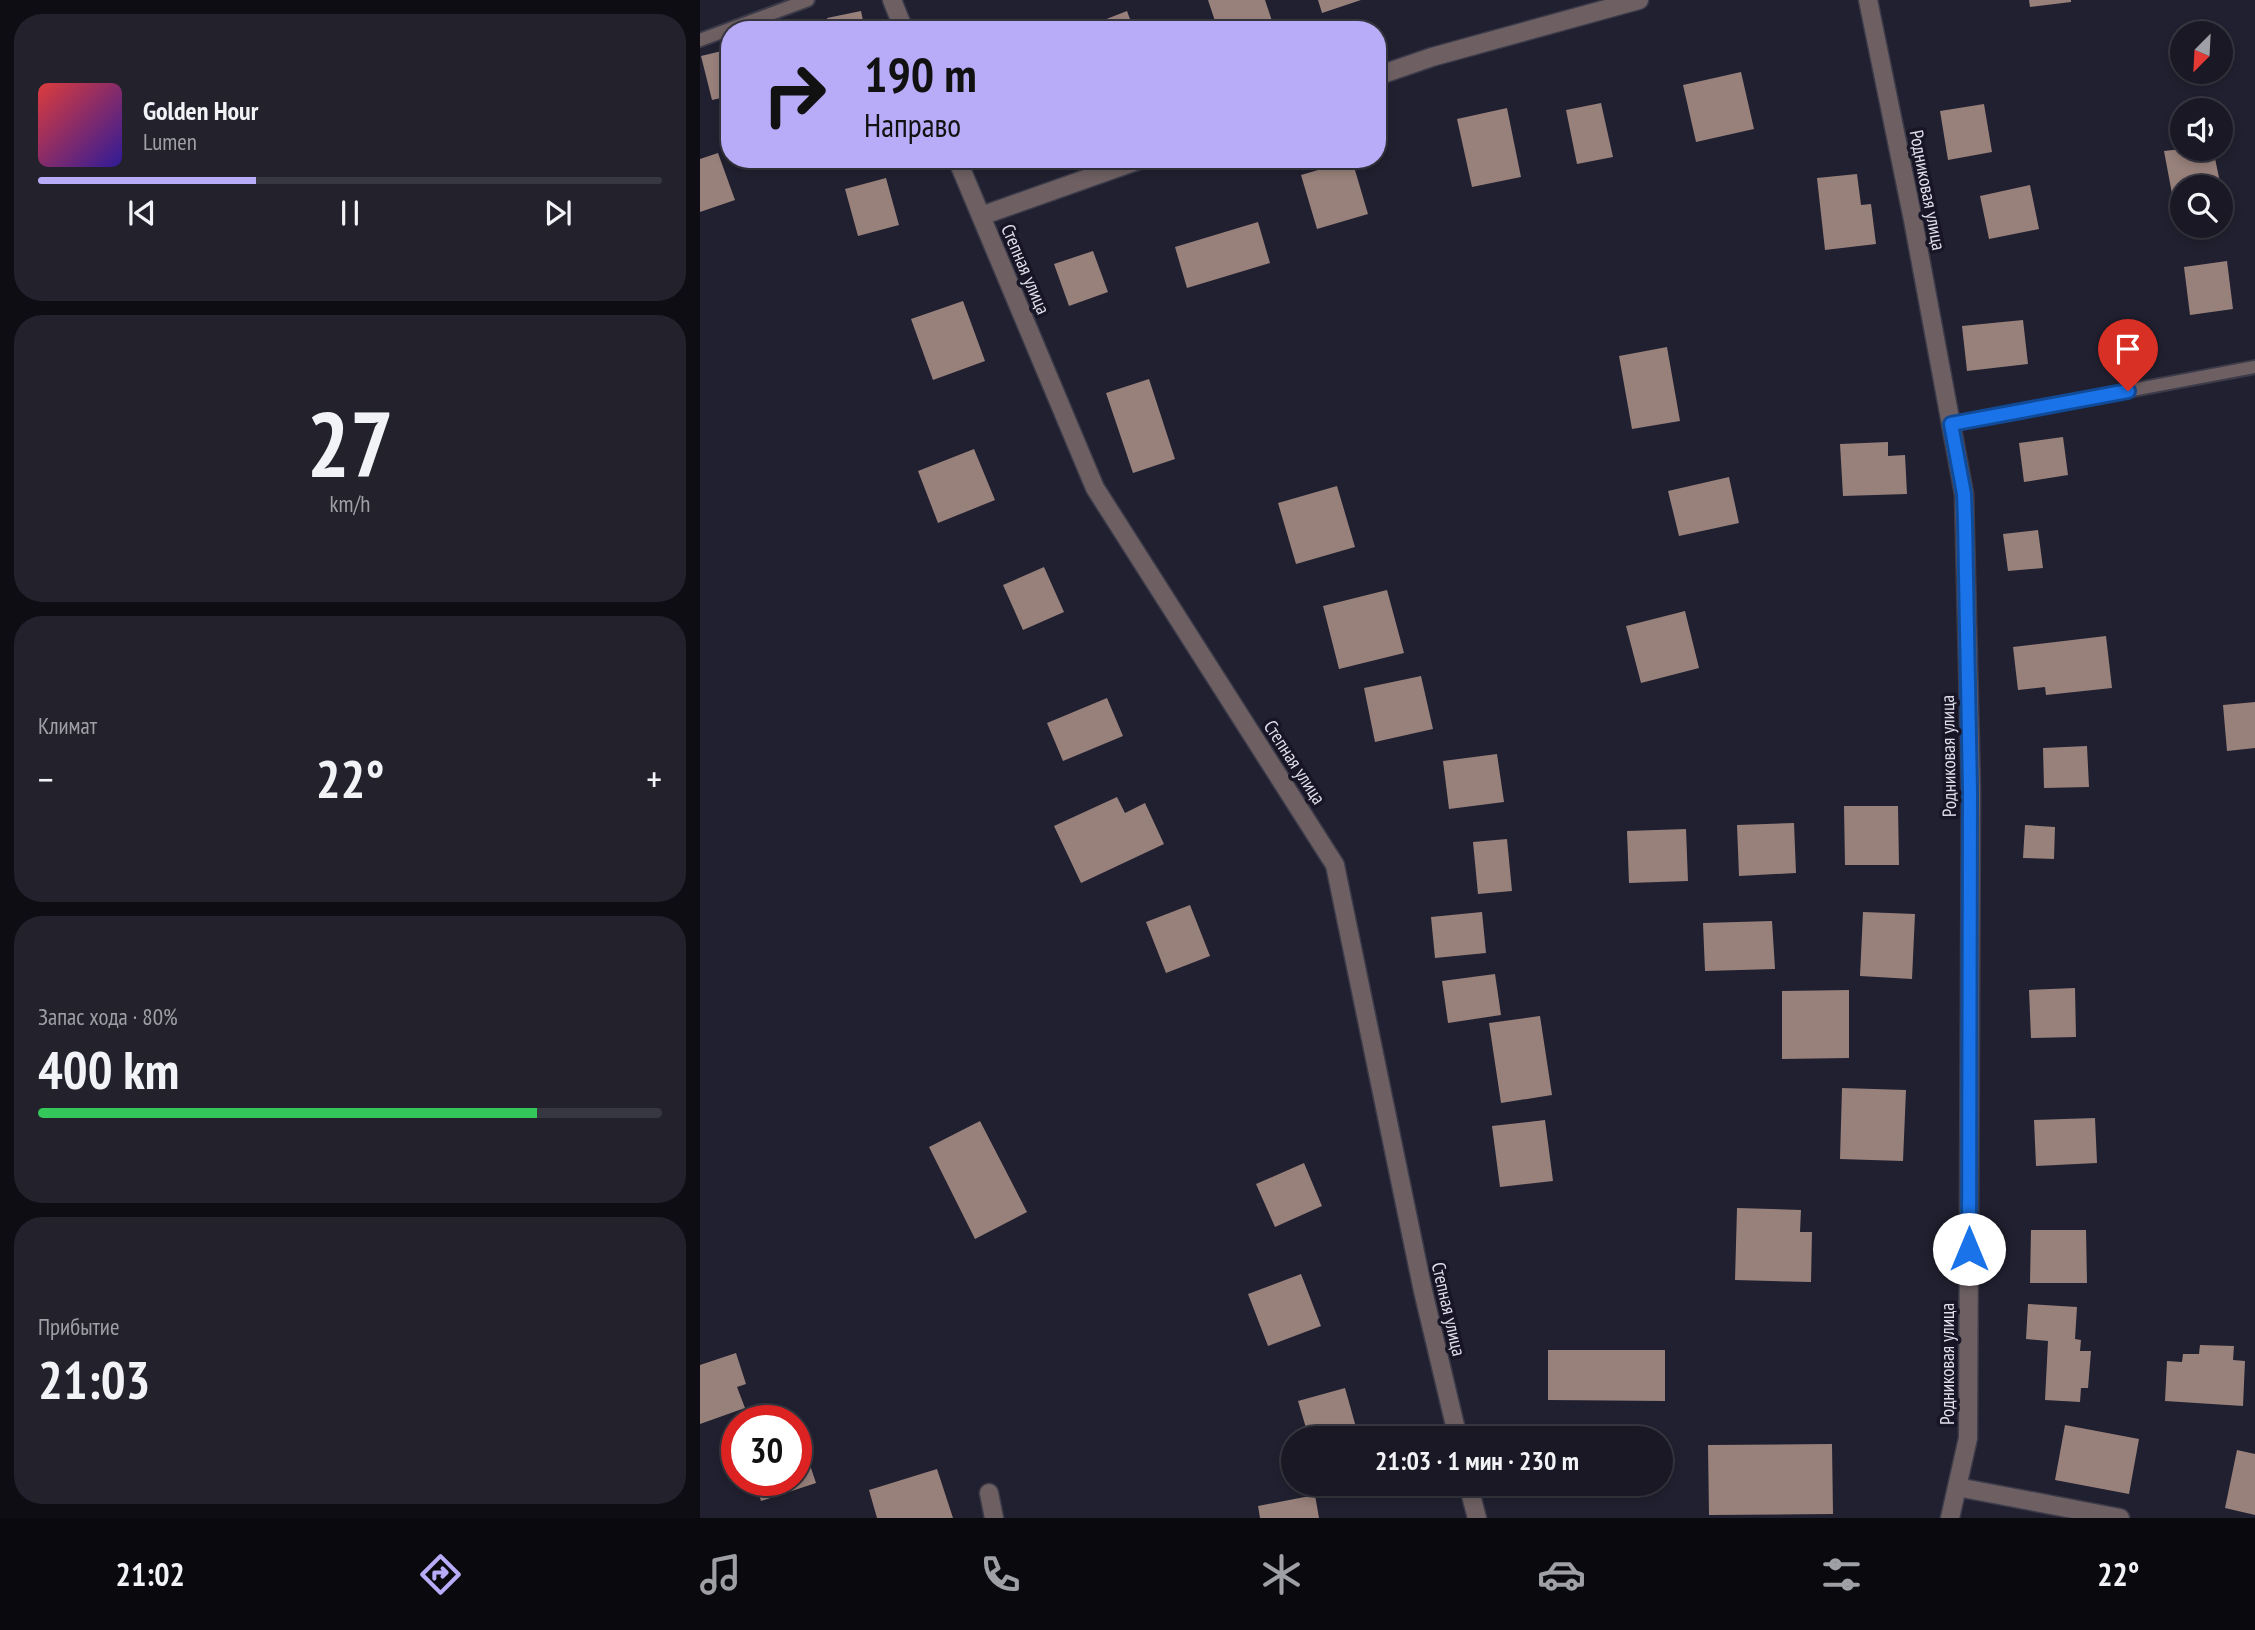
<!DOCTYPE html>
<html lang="ru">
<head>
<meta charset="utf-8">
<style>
  :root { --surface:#191824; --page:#22212c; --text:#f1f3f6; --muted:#9fa0a6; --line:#373741; --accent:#b8abf7 }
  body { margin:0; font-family:"PT Sans Narrow",sans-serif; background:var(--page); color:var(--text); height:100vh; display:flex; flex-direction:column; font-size:26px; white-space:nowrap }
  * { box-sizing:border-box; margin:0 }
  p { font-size:23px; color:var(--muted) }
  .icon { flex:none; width:38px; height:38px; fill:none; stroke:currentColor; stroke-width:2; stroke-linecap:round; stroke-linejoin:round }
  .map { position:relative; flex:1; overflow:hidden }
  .details { display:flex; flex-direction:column; gap:14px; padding:14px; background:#0e0d14; width:700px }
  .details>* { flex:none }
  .top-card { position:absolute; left:21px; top:21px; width:665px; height:147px; border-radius:28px; box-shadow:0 4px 10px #0003,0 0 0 2px var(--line); background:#b8abf7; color:#111; overflow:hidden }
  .needle { width:46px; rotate:204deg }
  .fabs { position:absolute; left:1470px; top:21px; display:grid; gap:14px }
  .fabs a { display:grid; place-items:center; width:63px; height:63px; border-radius:50%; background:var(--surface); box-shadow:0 4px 10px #0003,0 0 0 2px var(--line); font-size:35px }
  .speed { position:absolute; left:21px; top:1405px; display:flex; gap:14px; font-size:35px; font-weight:700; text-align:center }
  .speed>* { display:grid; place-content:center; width:91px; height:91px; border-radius:50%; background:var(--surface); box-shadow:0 4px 10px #0003,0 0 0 2px var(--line); line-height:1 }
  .speed .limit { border:10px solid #d22; background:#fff; color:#111 }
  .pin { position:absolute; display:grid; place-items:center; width:60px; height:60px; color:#fff; margin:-72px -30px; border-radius:50% 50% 50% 0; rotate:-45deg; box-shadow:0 0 7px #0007 }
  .pin .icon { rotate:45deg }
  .me { position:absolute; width:77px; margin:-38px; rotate:0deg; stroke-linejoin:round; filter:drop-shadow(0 0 5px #0008) }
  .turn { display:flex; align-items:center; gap:24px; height:147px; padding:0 28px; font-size:32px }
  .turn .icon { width:91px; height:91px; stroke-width:2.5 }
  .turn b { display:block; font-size:49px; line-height:60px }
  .big { font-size:52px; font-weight:800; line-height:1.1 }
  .details .widget { flex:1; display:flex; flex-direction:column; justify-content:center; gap:10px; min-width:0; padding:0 24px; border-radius:28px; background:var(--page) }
  .details .dial { align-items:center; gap:0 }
  .dial b { font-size:91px; line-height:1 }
  .song { display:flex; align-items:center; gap:21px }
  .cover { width:84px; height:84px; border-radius:10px; background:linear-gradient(135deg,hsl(0 70% 55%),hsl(250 70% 35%)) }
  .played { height:7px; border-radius:4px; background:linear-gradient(90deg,var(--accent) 35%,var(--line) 35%) }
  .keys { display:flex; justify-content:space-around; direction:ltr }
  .heat { display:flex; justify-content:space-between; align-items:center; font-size:38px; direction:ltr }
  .charge { height:10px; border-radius:5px; background:linear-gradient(90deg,#34c759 80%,var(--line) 0) }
  .trip { position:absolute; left:581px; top:1426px; width:392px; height:70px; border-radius:35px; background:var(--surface); box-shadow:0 4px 10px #0003,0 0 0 2px var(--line); font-weight:800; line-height:70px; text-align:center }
  .tabs { display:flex; height:112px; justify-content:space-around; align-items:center; background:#0a0a0e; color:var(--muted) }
  .tabs .icon { width:49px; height:49px }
  .tabs .current { color:var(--accent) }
  .tabs b { font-size:32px; color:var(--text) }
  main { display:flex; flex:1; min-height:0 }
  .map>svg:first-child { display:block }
  .building { fill:#98817b }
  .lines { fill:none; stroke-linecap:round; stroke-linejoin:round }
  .lane-casing { stroke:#3c3b4a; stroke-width:16 }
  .street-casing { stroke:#3c3b4a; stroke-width:21 }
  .lane { stroke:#6e6062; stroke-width:12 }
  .street { stroke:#6e6062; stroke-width:18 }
  .route-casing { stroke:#114b97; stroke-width:18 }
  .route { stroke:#1a73e8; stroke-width:12 }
  .labels { text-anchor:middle; stroke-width:7; stroke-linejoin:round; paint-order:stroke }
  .street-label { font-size:19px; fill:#dfdeea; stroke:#181626 }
</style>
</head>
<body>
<main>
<section class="details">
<div class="widget">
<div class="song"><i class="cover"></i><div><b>Golden Hour</b><p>Lumen</p></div></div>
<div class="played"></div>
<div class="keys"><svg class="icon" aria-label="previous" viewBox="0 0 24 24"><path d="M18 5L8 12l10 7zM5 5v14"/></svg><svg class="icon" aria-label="pause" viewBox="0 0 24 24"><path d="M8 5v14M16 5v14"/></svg><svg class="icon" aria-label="next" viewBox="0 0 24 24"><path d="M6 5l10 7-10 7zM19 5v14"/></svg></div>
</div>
<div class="widget dial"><b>27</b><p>km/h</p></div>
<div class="widget"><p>Климат</p>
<div class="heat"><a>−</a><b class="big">22°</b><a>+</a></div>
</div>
<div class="widget"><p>Запас хода · 80%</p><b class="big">400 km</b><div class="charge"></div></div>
<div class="widget"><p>Прибытие</p><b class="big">21:03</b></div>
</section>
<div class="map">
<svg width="1555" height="1518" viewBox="0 0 1555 1518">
  <rect width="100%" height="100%" fill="#212030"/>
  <!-- building -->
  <path class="building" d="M508 0H565L575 30H518Z
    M618 0H661L622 13Z
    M1329 0H1371V2L1330 7Z
    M161 11 165 30H130L127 18Z
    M427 11 434 30H387L386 27Z
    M30 49V96L12 100 1 56Z
    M1041 72 1054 129 996 142 983 85Z
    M901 103 913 157 877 164 866 110Z
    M1284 104 1292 152 1248 160 1240 111Z
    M807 108 821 177 772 187 757 119Z
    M1482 149H1513L1521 187H1482V197L1473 199 1464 151Z
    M18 153 35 200 0 212V159Z
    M652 160 668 214 617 229 601 175Z
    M1157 174 1161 205 1171 204 1176 244 1125 250 1117 178Z
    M186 178 199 225 158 236 145 189Z
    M1330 185 1339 229 1289 239 1280 196Z
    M558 222 570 263 487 288 475 247Z
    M393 251 408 292 369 306 354 264Z
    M1527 261 1533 309 1490 315 1484 267Z
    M263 301 285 361 233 380 211 319Z
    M1323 320 1328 364 1267 371 1262 326Z
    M967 347 980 421 932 429 919 356Z
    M449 379 475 459 433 473 406 393Z
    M1363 437 1368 475 1324 482 1319 443Z
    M1188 442V456L1205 455 1207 494 1143 496 1140 444Z
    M274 449 295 500 238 523 218 471Z
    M1029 477 1039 523 979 536 968 491Z
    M637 486 655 547 596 564 578 503Z
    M1338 530 1343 568 1308 571 1303 534Z
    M344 567 364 612 323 630 303 585Z
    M687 590 704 653 639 669 623 606Z
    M985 611 999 668 941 683 926 626Z
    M1406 636 1412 688 1346 695 1345 687 1318 690 1313 647Z
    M721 676 733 729 675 742 664 688Z
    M407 698 423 736 363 761 347 723Z
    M1555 702V748L1527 751 1523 705Z
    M1387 746 1389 787 1344 788 1343 748Z
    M797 754 804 802 749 809 743 761Z
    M417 797 425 813 445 803 464 844 381 883 354 826Z
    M1144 806H1198L1199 865H1145Z
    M1094 823 1096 873 1039 876 1037 825Z
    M1325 825 1355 827 1354 859 1323 858Z
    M986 829 988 881 929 883 927 831Z
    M807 839 812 891 778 894 773 842Z
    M490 905 510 956 466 973 446 922Z
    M782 912 786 953 735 958 731 917Z
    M1163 912 1215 914 1212 979 1160 976Z
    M1072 921 1075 969 1005 971 1003 923Z
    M795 974 801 1015 748 1023 742 981Z
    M1375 988 1376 1037 1331 1038 1329 990Z
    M1149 990V1058L1082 1059V991Z
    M840 1016 852 1095 801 1103 789 1023Z
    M1142 1088 1206 1090 1203 1161 1140 1159Z
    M1395 1118 1397 1163 1336 1166 1334 1120Z
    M845 1120 853 1181 800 1187 792 1126Z
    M280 1121 327 1212 275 1239 229 1147Z
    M604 1163 622 1206 575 1227 556 1184Z
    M1037 1208 1101 1210 1100 1232H1112L1111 1282 1035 1280Z
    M1331 1230H1386L1387 1283H1330Z
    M601 1274 621 1326 568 1346 548 1294Z
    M1328 1304 1377 1307 1375 1339 1381 1340 1380 1351H1391L1388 1388H1381L1380 1402 1345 1400 1348 1341 1326 1339Z
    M1500 1345 1534 1346 1533 1360 1545 1361 1543 1406 1465 1401 1467 1361 1482 1362 1483 1354H1499Z
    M848 1350H965V1401L848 1400Z
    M36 1353 46 1384 37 1387 45 1408 0 1424V1365Z
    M645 1388 659 1438H609L598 1401Z
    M1365 1425 1439 1439 1429 1494 1355 1480Z
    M101 1438 116 1483 61 1501 54 1480H96V1440Z
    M1132 1444 1133 1514 1009 1515 1008 1445Z
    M1537 1450 1555 1454V1515L1525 1508Z
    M237 1469 253 1518H177L169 1490Z
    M615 1495 619 1518H560L558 1506Z"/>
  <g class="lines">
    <defs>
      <path id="lane" d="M0 40 108 0
        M1251 424 1555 367"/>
      <path id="street" d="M192 0 204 30
        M1168 0 1213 220 1264 494 1271 791 1268 1438 1250 1518
        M677 76 732 57 939 0
        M257 159 395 488 635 865 723 1291 758 1438
        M281 216 442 159
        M768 1484 777 1518
        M1257 1487 1420 1518
        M289 1493 294 1518"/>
    </defs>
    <!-- lane casing -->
    <use href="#lane" class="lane-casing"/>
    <!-- street casing -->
    <use href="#street" class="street-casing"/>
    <!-- lane -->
    <use href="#lane" class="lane"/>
    <!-- street -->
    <use href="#street" class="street"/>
  </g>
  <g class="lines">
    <defs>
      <path id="route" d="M1269 1249 1270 791 1265 521 1264 494 1251 424 1428 391"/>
    </defs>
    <!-- route casing -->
    <use href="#route" class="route-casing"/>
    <!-- route -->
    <use href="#route" class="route"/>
  </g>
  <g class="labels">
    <!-- street labels -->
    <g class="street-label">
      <text transform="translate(1228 190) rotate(79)" y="7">Родниковая улица</text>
      <text transform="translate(326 269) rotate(67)" y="7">Степная улица</text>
      <text transform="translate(1248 756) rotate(-91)" y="7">Родниковая улица</text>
      <text transform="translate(595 762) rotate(57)" y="7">Степная улица</text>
      <text transform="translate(749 1309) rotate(77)" y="7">Степная улица</text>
      <text transform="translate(1247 1364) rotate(-90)" y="7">Родниковая улица</text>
    </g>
  </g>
</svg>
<div class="fabs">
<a><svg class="needle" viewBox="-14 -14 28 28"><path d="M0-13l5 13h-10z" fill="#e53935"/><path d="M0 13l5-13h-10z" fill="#9fa0a6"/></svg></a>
<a><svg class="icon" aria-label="sound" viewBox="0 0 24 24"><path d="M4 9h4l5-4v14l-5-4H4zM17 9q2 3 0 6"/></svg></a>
<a><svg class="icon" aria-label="search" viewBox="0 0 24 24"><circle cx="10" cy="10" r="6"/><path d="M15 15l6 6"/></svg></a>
</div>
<div class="speed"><div class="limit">30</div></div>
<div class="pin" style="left:1428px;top:391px;background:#d93025"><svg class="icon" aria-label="arrive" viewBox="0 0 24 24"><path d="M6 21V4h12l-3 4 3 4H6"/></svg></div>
<svg class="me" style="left:1269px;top:1249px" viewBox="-20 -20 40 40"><circle r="19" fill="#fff"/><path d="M0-13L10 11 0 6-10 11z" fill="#1a73e8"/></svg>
<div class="trip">21:03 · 1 мин · 230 m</div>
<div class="top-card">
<div class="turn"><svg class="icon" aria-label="right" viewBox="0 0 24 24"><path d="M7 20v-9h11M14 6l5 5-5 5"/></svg><div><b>190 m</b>Направо</div></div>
</div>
</div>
</main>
<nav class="tabs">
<b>21:02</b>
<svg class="icon current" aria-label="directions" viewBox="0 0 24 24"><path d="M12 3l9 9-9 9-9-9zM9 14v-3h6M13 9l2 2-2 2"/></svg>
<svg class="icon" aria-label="music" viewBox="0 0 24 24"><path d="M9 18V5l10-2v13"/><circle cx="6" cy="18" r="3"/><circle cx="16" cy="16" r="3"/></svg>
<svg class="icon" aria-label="phone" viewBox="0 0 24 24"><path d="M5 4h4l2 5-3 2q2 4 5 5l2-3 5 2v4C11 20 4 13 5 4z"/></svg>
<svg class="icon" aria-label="climate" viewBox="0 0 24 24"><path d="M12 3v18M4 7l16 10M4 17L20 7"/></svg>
<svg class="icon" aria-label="car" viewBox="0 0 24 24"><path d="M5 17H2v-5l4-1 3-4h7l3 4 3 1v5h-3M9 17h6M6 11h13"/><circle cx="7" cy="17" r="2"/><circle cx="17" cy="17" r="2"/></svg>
<svg class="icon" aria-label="filters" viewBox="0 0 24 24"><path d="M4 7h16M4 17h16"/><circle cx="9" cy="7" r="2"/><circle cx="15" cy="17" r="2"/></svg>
<b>22°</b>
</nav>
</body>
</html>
